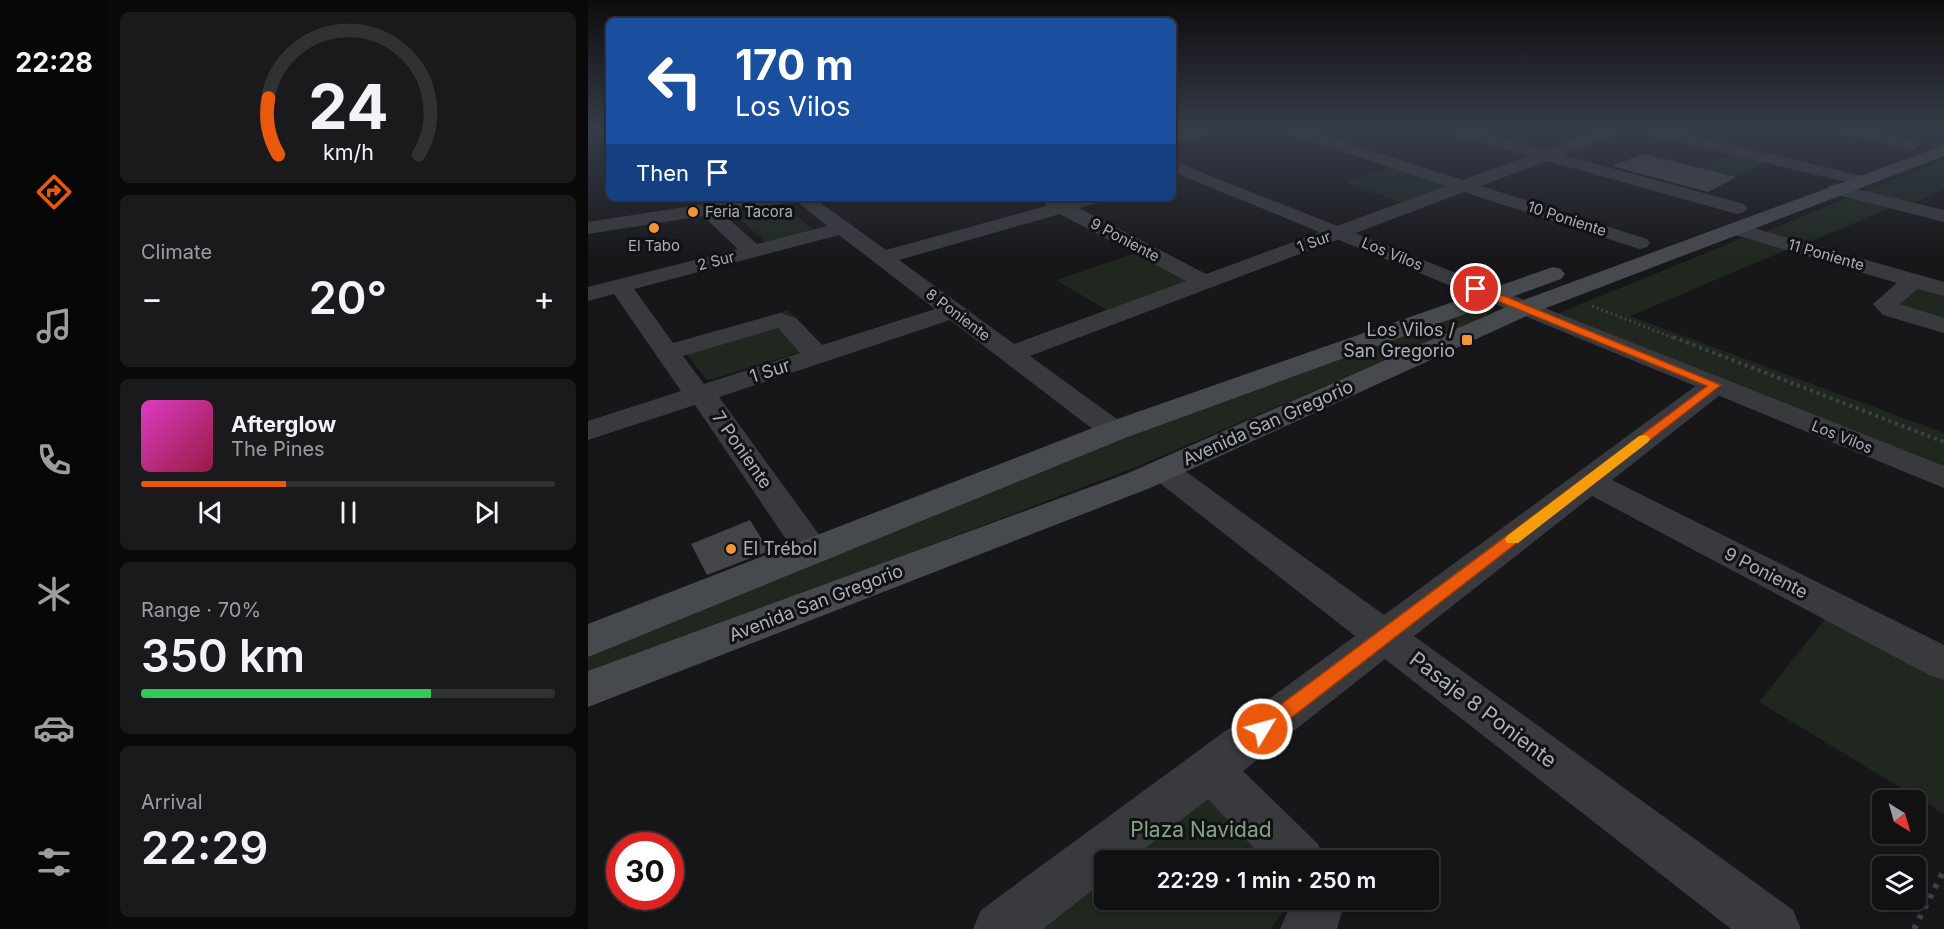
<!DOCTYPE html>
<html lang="en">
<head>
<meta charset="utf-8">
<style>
  :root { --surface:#111113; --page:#1a1a1c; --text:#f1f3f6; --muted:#9c9da0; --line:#303133; --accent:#ea580c }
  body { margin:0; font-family:Inter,sans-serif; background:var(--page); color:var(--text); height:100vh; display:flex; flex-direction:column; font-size:22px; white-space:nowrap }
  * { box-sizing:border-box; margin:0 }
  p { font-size:20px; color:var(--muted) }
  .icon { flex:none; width:33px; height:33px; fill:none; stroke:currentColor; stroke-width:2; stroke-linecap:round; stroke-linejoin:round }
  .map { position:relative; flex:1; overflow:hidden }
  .panel { display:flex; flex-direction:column; gap:12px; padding:12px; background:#09090a; width:480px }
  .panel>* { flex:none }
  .hud { position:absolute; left:18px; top:18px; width:570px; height:183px; border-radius:9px; box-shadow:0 3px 9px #0003,0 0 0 2px var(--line); background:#1a4fa0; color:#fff; overflow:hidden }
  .needle { width:39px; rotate:143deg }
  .controls { position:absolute; left:1284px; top:790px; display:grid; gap:12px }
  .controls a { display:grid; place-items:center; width:54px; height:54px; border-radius:9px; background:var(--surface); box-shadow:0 3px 9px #0003,0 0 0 2px var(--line); font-size:30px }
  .speed { position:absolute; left:18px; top:832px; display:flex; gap:12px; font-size:30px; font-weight:700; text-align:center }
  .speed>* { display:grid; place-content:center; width:78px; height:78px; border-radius:50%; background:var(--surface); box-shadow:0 3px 9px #0003,0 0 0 2px var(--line); line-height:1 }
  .speed .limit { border:9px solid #d22; background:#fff; color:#111 }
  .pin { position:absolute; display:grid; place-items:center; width:51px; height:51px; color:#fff; margin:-26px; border:3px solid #fff; border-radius:50%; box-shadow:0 2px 6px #0007 }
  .me { position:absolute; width:66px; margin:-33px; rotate:53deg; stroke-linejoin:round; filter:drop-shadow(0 0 4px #0008) }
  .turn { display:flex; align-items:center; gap:21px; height:126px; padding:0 30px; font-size:27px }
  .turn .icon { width:78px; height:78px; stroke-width:2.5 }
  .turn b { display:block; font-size:42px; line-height:51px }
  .then { display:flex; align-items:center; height:57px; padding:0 30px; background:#0003; gap:12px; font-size:22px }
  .big { font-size:45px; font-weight:600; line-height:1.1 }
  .panel .widget { flex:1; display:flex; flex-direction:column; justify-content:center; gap:9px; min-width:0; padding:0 21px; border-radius:9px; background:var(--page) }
  .panel .dial { align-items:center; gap:0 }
  .dial svg { height:156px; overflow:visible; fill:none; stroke:var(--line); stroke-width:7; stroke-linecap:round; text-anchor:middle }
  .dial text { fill:var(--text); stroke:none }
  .song { display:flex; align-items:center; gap:18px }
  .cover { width:72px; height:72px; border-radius:9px; background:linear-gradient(135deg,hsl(310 70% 55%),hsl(340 70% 35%)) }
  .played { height:6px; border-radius:3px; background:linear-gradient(90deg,var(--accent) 35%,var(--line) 35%) }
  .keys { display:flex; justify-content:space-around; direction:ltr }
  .heat { display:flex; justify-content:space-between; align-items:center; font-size:33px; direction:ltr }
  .charge { height:9px; border-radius:4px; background:linear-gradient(90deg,#34c759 70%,var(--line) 0) }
  .trip { position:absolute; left:506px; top:850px; width:345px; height:60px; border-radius:9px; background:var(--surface); box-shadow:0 3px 9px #0003,0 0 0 2px var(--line); font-weight:600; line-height:60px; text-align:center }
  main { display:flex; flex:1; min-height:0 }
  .tabs { display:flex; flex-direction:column; width:108px; justify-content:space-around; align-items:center; background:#070708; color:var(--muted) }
  .tabs .icon { width:42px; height:42px }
  .tabs .active { color:var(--accent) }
  .tabs b { font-size:27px; color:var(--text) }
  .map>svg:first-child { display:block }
  .green { fill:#1f271f }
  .building { fill:#434549 }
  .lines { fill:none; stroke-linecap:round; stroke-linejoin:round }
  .path-far2 { stroke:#3e4145; stroke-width:3; stroke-dasharray:2 3; stroke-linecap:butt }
  .path-far1 { stroke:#3e4145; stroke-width:4; stroke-dasharray:3 4; stroke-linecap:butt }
  .path { stroke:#3e4145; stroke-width:6; stroke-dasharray:4.5 7; stroke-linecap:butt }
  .minor { fill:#383a3e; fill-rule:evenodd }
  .tertiary { fill:#383a3e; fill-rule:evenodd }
  .secondary { fill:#46494e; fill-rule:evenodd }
  .route { fill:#ea580c; stroke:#983908; stroke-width:1.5 }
  .slow { fill:#f59e0b }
  .poi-dot { fill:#f19637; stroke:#121214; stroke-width:2 }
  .labels { text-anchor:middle; stroke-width:6; stroke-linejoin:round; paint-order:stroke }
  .far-poi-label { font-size:15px; fill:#a9b0b9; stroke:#121214; text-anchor:start }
  .far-street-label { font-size:15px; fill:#a9b0b9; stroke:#121214 }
  .poi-label { font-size:18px; fill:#a9b0b9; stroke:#121214; text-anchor:end }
  .street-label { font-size:18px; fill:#a9b0b9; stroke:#121214 }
  .near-street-label { font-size:21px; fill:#a9b0b9; stroke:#121214 }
  .near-park-label { font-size:21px; fill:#83a480; stroke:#121214 }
</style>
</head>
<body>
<main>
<nav class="tabs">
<b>22:28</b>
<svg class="icon active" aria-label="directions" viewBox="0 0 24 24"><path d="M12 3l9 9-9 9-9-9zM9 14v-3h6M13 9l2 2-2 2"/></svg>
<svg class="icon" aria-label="music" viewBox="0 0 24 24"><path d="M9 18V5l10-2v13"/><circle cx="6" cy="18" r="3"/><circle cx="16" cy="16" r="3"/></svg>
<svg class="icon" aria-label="phone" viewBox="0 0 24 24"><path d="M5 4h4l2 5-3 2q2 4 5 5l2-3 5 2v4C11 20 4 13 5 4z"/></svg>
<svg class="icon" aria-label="climate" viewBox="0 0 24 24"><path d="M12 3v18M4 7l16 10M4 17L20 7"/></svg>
<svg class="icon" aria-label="car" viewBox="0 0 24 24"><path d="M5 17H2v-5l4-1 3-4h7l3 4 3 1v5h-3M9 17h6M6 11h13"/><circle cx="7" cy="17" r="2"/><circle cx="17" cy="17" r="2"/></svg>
<svg class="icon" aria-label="filters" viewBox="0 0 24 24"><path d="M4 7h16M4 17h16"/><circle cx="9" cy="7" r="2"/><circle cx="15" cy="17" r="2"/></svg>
</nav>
<section class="panel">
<div class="widget dial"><svg viewBox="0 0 100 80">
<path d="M14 69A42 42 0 1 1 86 69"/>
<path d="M14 69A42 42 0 0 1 9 40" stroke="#ea580c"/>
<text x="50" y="56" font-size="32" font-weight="700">24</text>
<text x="50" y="72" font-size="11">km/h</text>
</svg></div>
<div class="widget"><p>Climate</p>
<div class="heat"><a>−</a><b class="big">20°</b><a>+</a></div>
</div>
<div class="widget">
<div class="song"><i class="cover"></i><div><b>Afterglow</b><p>The Pines</p></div></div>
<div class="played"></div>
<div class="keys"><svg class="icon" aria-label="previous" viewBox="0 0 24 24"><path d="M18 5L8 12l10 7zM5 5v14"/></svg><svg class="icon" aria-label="pause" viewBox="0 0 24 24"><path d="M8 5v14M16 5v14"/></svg><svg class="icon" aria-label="next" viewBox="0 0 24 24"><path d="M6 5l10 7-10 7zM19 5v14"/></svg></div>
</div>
<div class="widget"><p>Range · 70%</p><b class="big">350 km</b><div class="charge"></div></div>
<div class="widget"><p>Arrival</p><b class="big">22:29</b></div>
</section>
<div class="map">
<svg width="1356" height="929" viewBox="0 0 1356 929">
  <rect width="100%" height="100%" fill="#171719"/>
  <!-- green -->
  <path class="green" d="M1142 154 1175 162 1148 177 1114 168Z
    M1356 160V189L1328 202 1321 203 1275 192Z
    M804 167 860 185 815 203 757 182Z
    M1266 195 1308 206 1216 244 1174 233Z
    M200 209 226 230 177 242 153 220Z
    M1160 236 1203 248 1042 316 1356 433V468L968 314Z
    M548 253 598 278V282L520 311 468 280Z
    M1333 287 1356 294V322L1308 307Z
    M897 304 907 308 899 315 883 323 553 465 0 676V648L540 434Z
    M200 310 235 345 125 379H118L91 344Z
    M1238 618 1356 680V814L1171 702Z
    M616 793 684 861H522Z
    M516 866V900H704L682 929H435Z"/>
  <!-- building -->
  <path class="building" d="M1056 154 1148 177 1120 192 1024 166Z
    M162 520 181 551 119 575 103 544Z"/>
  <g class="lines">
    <!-- path-far2 -->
    <path class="path-far2" d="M1004 306 1088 339"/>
    <!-- path-far1 -->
    <path class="path-far1" d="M1085 337 1356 442"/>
    <!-- path -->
    <path class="path" d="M1326 929 1356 870"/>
    <!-- minor -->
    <path class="minor" d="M593 129H633L625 134 585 140V130Z
      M692 129H716L875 180 941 156 857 132 854 129H880L957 150 1014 129H1037L1034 132 975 155 1156 204 1159 208 1156 212 1149 214 959 161 893 186 1059 239 1062 243 1059 247 1052 249 1045 247 876 192 442 356 537 425 541 431 537 437 526 440 515 437 362 320 131 397 243 551 238 560 225 563 212 560 107 405 0 440V421L93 391 26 294 0 301V287L150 249 115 216 0 234V222L155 198H200L198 202 191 204 134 213 169 244 239 226 205 198H226L298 250 458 206 457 203 463 198 476 201 486 198H516L514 202 491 208 618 274 858 186 695 132ZM472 214 598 281 426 344 311 260ZM251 235 347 309 234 345 208 318 192 313 85 343 46 289ZM190 328 212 353 116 384 95 356Z
      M1046 129H1075L1275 176 1281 177 1284 181 1281 185 1275 186 1049 132Z
      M1242 129H1273L1331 142 1333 145 1325 150 1245 132Z
      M1248 184 1356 210V222L1242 193 1239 189 1242 185Z
      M1148 223 1356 282V296L1330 289 1312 304 1356 318V333L1295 315 1285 304 1309 283 1141 233 1138 229 1141 225Z
      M1127 377 1137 379 1141 385 1137 391 1024 480 1356 645V680L1341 675 1004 496 826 636 1205 910 1213 929H1143L797 659 655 771 730 844 737 861H678L620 799 541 861H516V881L455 929H385L393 910 767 636 564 477 559 470 564 463 575 460 586 463 796 615 1117 379Z
      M705 900H757L749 929H692Z"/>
    <!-- tertiary -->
    <path class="tertiary" d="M585 161 1356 466V488L585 172Z"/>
    <!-- secondary -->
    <path class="secondary" d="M1356 145V156L945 313 562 488 0 707V671L538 474 927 303Z
      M965 267 973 269 977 274 973 279 537 438 0 657V624L515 424Z"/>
  </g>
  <!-- sky -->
  <linearGradient id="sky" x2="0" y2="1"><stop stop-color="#0d0d0e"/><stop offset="0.5" stop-color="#363c49"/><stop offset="1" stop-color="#363c49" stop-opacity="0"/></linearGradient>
  <rect width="1356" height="259" fill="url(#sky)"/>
  <!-- route -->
  <path class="route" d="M885 286H892L1133 385 681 735 674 737 668 735 665 729 668 723 1119 386 885 291Z"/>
  <!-- slow -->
  <path class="slow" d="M1056 435 1060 436 1062 439 1060 442 930 543H919L917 539 919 536 1051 436Z"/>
  <!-- markers -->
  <g class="poi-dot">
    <circle cx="105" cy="212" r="6"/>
    <circle cx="66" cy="228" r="6"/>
    <rect x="873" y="334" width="12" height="12" rx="3"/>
    <circle cx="143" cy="549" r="6"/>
  </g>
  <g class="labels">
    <!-- far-poi labels -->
    <g class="far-poi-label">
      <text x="117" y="217">Feria Tacora</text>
      <text x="66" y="251" text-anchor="middle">El Tabo</text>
    </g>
    <!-- far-street labels -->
    <g class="far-street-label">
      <text transform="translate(979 219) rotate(18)" y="5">10 Poniente</text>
      <text transform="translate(537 240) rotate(28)" y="5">9 Poniente</text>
      <text transform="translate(726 242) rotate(-20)" y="5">1 Sur</text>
      <text transform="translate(804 254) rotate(22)" y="5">Los Vilos</text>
      <text transform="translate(1238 255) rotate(16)" y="5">11 Poniente</text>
      <text transform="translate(128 261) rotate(-14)" y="5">2 Sur</text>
      <text transform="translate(370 315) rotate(37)" y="5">8 Poniente</text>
      <text transform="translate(1254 437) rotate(22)" y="5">Los Vilos</text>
    </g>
    <!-- poi labels -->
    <g class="poi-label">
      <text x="867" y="336">Los Vilos /<tspan x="867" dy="21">San Gregorio</tspan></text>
      <text x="155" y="555" text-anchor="start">El Trébol</text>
    </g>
    <!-- street labels -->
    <g class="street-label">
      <text transform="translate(182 371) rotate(-18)" y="6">1 Sur</text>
      <text transform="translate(680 423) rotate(-24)" y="6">Avenida San Gregorio</text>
      <text transform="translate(154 450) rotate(55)" y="6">7 Poniente</text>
      <text transform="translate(1178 573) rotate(27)" y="6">9 Poniente</text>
      <text transform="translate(228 603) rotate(-21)" y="6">Avenida San Gregorio</text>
    </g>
    <!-- near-street labels -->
    <g class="near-street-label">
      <text transform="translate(895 710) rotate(37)" y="7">Pasaje 8 Poniente</text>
    </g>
    <!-- near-park labels -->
    <g class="near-park-label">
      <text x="613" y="837">Plaza Navidad</text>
    </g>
  </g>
</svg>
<div class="controls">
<a><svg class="needle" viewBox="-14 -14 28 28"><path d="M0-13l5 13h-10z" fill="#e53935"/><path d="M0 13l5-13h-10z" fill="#9c9da0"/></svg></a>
<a><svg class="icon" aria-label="layers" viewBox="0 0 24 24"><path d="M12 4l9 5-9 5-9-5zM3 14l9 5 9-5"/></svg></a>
</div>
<div class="speed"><div class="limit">30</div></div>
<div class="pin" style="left:888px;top:289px;background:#d93025"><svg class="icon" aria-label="arrive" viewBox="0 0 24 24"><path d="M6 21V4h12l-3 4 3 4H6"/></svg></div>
<svg class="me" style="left:674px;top:729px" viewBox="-20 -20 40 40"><circle r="17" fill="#ea580c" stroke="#fff" stroke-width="3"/><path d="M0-11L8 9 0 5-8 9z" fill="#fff"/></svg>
<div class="trip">22:29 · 1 min · 250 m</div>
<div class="hud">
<div class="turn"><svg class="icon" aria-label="left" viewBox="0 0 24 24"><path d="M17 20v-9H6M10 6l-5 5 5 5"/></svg><div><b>170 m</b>Los Vilos</div></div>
<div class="then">Then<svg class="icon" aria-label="arrive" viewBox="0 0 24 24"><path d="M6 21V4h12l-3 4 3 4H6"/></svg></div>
</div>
</div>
</main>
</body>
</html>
